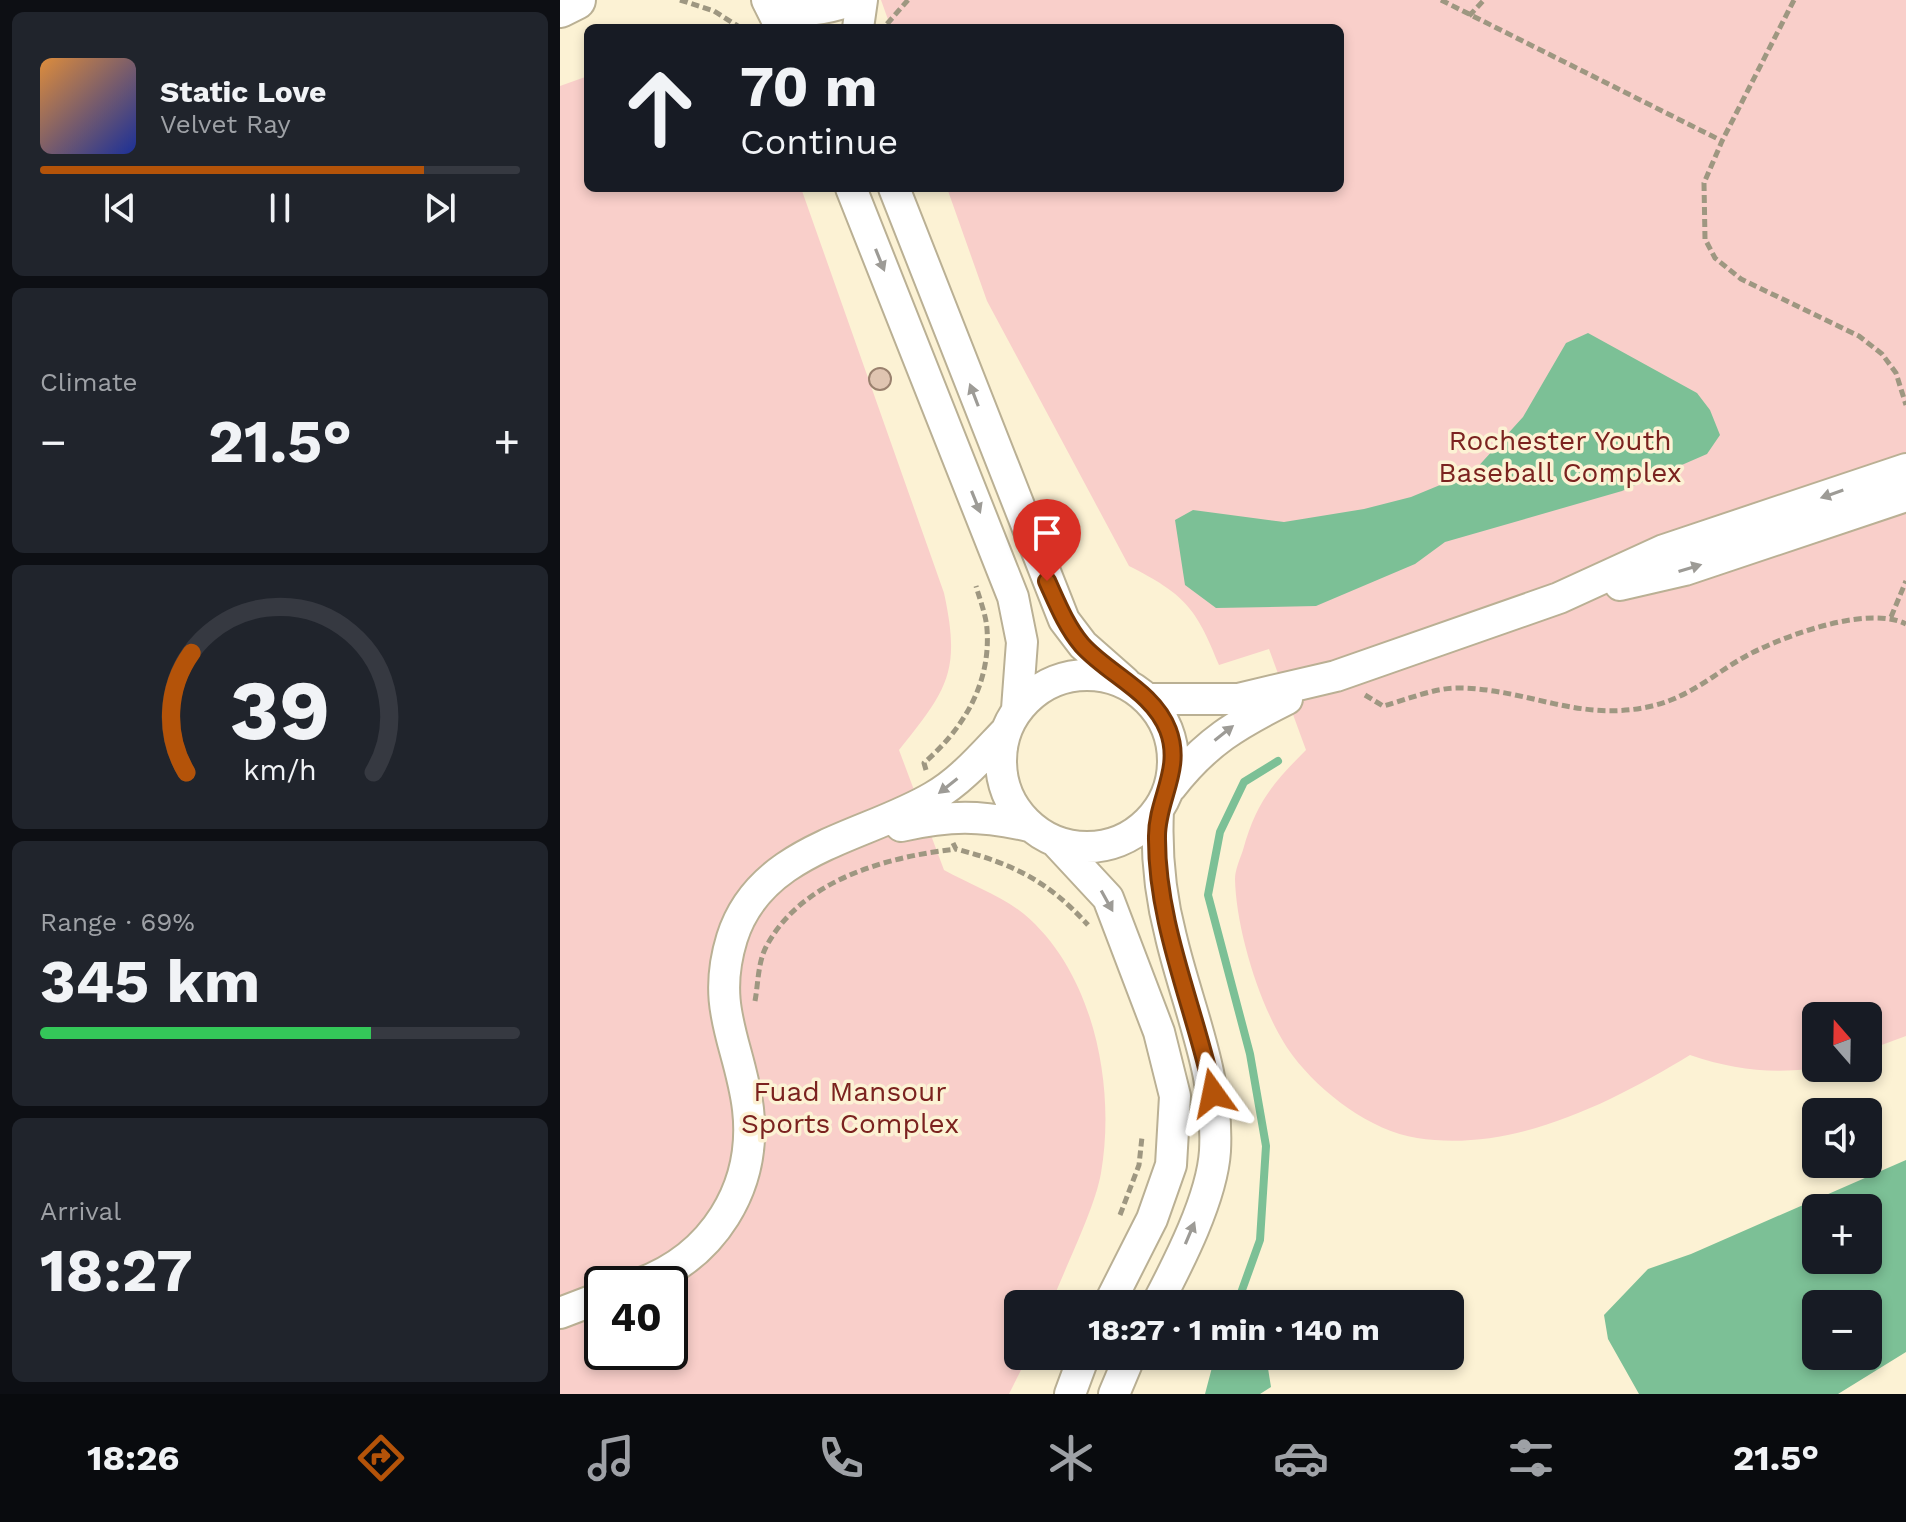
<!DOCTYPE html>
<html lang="en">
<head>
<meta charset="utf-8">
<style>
  :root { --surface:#171b24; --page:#20242c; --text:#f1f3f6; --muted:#9ea1a6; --line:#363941; --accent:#b45309 }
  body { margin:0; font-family:"Work Sans",sans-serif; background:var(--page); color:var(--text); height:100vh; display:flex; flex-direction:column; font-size:30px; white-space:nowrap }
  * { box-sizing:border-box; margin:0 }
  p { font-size:26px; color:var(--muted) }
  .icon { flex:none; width:44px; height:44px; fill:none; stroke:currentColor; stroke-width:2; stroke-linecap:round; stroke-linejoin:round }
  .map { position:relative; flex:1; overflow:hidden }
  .sheet { display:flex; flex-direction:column; gap:12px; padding:12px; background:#0d0f14; width:560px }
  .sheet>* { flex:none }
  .top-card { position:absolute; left:24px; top:24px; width:760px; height:168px; border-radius:12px; box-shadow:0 4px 12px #0003; background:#171b24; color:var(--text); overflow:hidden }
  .needle { width:52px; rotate:340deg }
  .buttons { position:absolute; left:1242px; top:1002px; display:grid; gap:16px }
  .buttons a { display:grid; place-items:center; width:80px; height:80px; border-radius:12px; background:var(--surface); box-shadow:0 4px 12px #0003; font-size:40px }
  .speed { position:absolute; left:24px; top:1266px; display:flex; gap:16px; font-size:40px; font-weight:700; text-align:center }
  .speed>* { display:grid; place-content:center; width:104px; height:104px; border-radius:50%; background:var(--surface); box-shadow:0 4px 12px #0003; line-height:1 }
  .speed .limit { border:4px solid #111; border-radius:12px; background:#fff; color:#111 }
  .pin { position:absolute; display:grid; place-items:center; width:68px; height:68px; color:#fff; margin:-82px -34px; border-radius:50% 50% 50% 0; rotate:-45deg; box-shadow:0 0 8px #0007 }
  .pin .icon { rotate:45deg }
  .me { position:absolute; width:88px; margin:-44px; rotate:348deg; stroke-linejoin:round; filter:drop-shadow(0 0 6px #0008) }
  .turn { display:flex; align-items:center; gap:28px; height:168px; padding:0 24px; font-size:36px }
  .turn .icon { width:104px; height:104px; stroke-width:2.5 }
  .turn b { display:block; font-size:56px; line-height:68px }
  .big { font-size:60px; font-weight:700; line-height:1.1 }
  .sheet .widget { flex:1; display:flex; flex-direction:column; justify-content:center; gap:12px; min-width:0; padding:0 28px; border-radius:12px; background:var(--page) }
  .sheet .dial { align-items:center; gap:0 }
  .dial svg { height:208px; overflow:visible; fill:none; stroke:var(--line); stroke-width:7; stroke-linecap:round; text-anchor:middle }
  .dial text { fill:var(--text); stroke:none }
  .song { display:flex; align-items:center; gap:24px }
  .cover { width:96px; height:96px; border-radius:12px; background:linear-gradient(135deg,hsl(30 70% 55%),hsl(230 70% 35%)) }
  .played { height:8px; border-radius:4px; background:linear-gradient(90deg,var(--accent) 80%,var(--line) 80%) }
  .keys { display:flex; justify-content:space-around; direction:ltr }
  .heat { display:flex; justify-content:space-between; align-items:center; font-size:44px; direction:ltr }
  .charge { height:12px; border-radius:6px; background:linear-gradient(90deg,#34c759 69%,var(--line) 0) }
  .trip { position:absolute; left:444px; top:1290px; width:460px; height:80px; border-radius:12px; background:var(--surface); box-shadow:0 4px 12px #0003; font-weight:700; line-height:80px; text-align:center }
  .dock { display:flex; height:128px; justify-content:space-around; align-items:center; background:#090b0e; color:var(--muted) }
  .dock .icon { width:56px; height:56px }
  .dock .active { color:var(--accent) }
  .dock b { font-size:36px; color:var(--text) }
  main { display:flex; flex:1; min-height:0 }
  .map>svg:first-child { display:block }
  .green { fill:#f9cfca; fill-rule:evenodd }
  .water { fill:#7cc096; fill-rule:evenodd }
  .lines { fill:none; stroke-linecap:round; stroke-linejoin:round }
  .stream { stroke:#7cc096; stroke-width:8 }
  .building { fill:#e0c5b1; stroke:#9a816e; stroke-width:2 }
  .minor-casing { stroke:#bab094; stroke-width:34 }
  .major-casing { stroke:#bab094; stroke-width:42 }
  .path { stroke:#9e9781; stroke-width:5; stroke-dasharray:8 4; stroke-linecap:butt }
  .minor { stroke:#fff; stroke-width:30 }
  .major { stroke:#fff; stroke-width:38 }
  .oneway { fill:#9d9b96 }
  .route-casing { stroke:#753606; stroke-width:20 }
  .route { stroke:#b45309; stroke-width:14 }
  .labels { text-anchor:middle; stroke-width:7; stroke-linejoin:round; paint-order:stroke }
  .park-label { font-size:28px; fill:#7b221f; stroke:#fcf2d4 }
</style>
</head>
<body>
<main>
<section class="sheet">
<div class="widget">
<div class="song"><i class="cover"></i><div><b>Static Love</b><p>Velvet Ray</p></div></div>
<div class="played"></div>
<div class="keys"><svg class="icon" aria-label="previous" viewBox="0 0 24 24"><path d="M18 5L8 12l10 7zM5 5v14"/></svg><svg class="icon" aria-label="pause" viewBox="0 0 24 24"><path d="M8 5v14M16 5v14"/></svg><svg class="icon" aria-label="next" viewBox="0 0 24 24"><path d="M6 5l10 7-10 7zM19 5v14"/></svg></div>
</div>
<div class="widget"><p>Climate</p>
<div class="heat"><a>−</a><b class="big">21.5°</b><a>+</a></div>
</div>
<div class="widget dial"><svg viewBox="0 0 100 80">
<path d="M14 69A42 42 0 1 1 86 69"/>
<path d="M14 69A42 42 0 0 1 16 23" stroke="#b45309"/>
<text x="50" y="56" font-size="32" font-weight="700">39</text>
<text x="50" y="72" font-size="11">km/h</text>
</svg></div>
<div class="widget"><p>Range · 69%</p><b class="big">345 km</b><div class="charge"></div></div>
<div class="widget"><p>Arrival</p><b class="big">18:27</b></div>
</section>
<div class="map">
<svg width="1346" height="1394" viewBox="0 0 1346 1394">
  <rect width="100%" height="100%" fill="#fcf2d4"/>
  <!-- green -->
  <path class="green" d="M321 0H1346V1036L1308 1050V1016H1256L1258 1068C1211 1074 1174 1070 1130 1055 1051 1103 953 1153 857 1138 811 1131 761 1093 733 1056 702 1015 676 931 675 879 675 870 680 859 683 850 696 803 712 784 746 750L709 649 659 665C636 607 624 594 569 566L427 301 387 188H780V28H331Z
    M28 76V188H241L384 593C401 671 388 689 339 750L384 870C409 884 442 896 464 914 534 973 556 1086 541 1173 535 1208 505 1268 491 1304H458V1356H468L449 1394H0V86ZM42 1284H110V1352H42Z"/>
  <!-- water -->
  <path class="water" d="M1028 333 1137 393 1150 410 1160 435 1147 454 1062 491 885 542 855 564 756 606 656 608 625 585 615 520 633 510 724 522 804 509 851 497 914 471 963 417 1006 343Z
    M1346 1160V1352L1278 1394H1079L1048 1339 1044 1315 1088 1269 1131 1254ZM1256 1208H1308V1260H1256ZM1256 1304H1308V1356H1256Z
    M655 1356H706L711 1387 700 1394H645Z"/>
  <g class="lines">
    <!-- stream -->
    <path class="stream" d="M677 1304 700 1240 706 1146 690 1054 648 895 660 832 684 782 718 761"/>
  </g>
  <!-- building -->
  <path class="building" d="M309 379a11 11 0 1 1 22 0a11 11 0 1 1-22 0Z"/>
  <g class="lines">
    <defs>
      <path id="minor" d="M207 0 221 28
        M298 28 302 0
        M291 188 453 597 462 642 457 709
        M334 188 504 620 523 645 565 682
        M1060 585 1125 570 1346 496
        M441 761a86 86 0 1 1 172 0a86 86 0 1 1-172 0Z
        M588 699H678L776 676 999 598 1104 550 1346 469
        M611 787C646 742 677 724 727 699
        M341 826C390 815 420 815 469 826
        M496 842 548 898 599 1032 615 1096 611 1165 592 1219 549 1304
        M79 1284C153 1257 197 1188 188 1109 180 1044 150 1009 172 938 200 848 304 838 373 797 401 781 423 755 445 732
        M597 1304C619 1262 652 1198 655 1151 659 1075 628 1009 611 937 600 895 596 853 598 810
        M0 1313 42 1297
        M510 1394 524 1356
        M554 1394 570 1356"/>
      <path id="major" d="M212 0C236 8 255 7 279 0
        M0 8 16 0"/>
    </defs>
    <!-- minor casing -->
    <use href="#minor" class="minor-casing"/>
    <!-- major casing -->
    <use href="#major" class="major-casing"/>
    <!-- path -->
    <path class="path" d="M120 0 154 11 181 28
      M881 0 1162 141
      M1234 0 1162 141 1144 183 1145 239 1155 258 1181 279 1299 336 1322 354 1336 373 1346 405
      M909 16 924 0
      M327 24 348 0
      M1331 617 1346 581
      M805 695 823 706C846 700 876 687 900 688 968 689 1020 723 1092 706 1135 696 1162 666 1200 649 1236 632 1310 606 1346 624
      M366 770 364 763C403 729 431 684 427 629 426 615 420 600 416 586
      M393 843 396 849C453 864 487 880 528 925
      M195 1001C198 985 198 962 206 947 241 880 326 857 396 849
      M560 1215 579 1165 582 1137"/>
    <!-- minor -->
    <use href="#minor" class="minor"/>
    <!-- major -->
    <use href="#major" class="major"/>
  </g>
  <!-- one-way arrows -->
  <defs><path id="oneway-solid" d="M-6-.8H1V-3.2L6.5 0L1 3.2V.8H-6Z" transform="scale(2)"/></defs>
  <g class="oneway">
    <use href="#oneway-solid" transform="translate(320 260) rotate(68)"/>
    <use href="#oneway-solid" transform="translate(414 395) rotate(-111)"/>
    <use href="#oneway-solid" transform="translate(1272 494) rotate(161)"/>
    <use href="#oneway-solid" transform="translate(416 502) rotate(68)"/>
    <use href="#oneway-solid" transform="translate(1130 568) rotate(-17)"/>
    <use href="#oneway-solid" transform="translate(664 733) rotate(-38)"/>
    <use href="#oneway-solid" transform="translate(388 786) rotate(142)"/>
    <use href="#oneway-solid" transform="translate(547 901) rotate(61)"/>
    <use href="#oneway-solid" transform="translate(630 1233) rotate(-67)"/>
  </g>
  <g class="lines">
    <defs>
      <path id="route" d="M487 581C497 603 506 626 522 645 549 675 593 691 608 730 623 769 597 799 597 836 596 924 635 1008 653 1093"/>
    </defs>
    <!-- route casing -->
    <use href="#route" class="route-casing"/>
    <!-- route -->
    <use href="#route" class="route"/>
  </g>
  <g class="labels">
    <!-- park labels -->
    <g class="park-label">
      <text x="1000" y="450">Rochester Youth<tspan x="1000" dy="32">Baseball Complex</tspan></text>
      <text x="290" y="1101">Fuad Mansour<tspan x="290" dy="32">Sports Complex</tspan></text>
    </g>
  </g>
</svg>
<div class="buttons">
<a><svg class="needle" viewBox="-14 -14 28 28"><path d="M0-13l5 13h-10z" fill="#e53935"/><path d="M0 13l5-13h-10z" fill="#9ea1a6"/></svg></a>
<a><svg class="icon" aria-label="sound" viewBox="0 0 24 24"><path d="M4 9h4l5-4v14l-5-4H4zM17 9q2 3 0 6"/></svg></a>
<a>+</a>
<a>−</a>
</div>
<div class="speed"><div class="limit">40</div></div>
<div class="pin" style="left:487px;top:581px;background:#d93025"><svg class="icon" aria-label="arrive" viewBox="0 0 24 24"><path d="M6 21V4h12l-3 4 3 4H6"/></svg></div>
<svg class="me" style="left:653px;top:1093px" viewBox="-20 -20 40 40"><path d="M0-17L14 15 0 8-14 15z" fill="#b45309" stroke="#fff" stroke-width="4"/></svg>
<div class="trip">18:27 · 1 min · 140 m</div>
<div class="top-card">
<div class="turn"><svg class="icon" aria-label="ahead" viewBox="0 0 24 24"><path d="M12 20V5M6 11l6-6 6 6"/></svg><div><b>70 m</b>Continue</div></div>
</div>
</div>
</main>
<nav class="dock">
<b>18:26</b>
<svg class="icon active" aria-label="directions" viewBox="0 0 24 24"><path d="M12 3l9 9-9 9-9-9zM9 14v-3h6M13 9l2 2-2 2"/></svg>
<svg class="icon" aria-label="music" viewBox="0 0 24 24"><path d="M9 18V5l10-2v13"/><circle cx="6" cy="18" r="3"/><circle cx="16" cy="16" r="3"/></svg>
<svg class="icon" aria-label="phone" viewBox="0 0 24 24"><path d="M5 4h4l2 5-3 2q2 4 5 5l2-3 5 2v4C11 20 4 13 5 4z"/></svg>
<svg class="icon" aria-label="climate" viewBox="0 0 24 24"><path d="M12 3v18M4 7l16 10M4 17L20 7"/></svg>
<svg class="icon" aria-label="car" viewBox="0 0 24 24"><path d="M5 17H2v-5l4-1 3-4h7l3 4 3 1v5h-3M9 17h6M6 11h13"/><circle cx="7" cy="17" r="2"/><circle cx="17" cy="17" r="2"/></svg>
<svg class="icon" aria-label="filters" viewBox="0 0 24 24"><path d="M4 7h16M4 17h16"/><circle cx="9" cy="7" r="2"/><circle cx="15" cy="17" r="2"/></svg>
<b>21.5°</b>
</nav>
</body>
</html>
